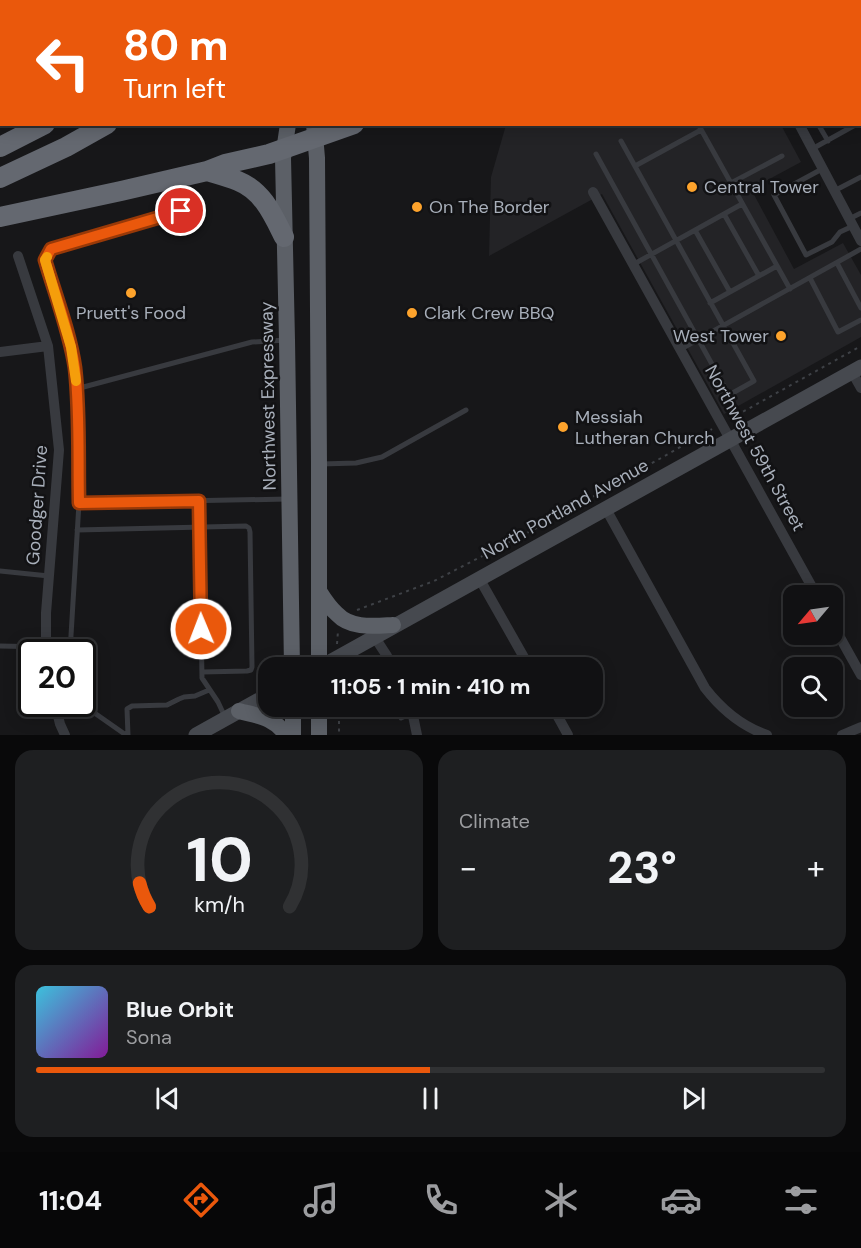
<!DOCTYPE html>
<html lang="en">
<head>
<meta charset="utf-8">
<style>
  :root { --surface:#111113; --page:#1e1f21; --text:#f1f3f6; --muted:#9c9da0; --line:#303133; --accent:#ea580c }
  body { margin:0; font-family:"DM Sans",sans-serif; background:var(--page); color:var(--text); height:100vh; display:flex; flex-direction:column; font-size:22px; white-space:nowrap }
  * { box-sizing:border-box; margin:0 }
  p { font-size:20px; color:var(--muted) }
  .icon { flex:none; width:33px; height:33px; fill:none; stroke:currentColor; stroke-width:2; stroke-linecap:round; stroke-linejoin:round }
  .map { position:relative; height:735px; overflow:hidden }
  .drawer { display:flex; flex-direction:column; gap:15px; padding:15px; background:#09090a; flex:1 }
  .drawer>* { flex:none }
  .top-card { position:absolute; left:0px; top:0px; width:861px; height:126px; box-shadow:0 3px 15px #0003,0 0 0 2px var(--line); background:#ea580c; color:#fff; overflow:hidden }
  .needle { width:39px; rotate:241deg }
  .tools { position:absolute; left:783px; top:585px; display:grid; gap:12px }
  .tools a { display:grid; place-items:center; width:60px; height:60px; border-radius:12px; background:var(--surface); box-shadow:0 3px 15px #0003,0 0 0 2px var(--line); font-size:30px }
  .speed { position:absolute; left:18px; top:639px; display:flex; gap:12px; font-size:30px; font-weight:700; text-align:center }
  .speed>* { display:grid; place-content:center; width:78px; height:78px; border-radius:50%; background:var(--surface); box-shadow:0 3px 15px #0003,0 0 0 2px var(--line); line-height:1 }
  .speed .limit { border:3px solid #111; border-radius:9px; background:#fff; color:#111 }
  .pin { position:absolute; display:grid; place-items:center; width:51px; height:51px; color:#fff; margin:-26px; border:3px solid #fff; border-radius:50%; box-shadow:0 2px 6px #0007 }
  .me { position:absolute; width:66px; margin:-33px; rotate:359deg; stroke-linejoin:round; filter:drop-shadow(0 0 4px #0008) }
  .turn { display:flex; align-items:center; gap:21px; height:126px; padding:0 24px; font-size:27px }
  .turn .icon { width:78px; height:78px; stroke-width:2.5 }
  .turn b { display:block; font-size:42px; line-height:51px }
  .big { font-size:45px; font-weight:700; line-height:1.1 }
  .drawer .widget { flex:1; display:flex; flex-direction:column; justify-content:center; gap:9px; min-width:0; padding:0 21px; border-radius:18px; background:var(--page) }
  .drawer .dial { align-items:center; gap:0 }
  .dial svg { height:156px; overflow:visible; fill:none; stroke:var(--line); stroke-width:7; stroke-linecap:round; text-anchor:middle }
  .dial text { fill:var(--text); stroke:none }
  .song { display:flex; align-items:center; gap:18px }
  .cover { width:72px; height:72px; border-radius:9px; background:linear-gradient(135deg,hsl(190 70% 55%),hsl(290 70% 35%)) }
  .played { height:6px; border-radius:3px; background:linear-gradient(90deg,var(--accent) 50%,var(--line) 50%) }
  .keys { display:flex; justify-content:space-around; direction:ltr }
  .heat { display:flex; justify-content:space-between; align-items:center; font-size:33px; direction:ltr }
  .drawer .tiles { flex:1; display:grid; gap:15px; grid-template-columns:1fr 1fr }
  .widget:last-child { grid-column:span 2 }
  .trip { position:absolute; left:258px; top:657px; width:345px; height:60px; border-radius:18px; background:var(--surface); box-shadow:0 3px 15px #0003,0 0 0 2px var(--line); font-weight:700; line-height:60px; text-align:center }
  .dock { display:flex; height:96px; justify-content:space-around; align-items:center; background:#070708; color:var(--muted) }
  .dock .icon { width:42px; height:42px }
  .dock .selected { color:var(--accent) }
  .dock b { font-size:27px; color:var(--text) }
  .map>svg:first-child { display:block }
  .built { fill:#232326 }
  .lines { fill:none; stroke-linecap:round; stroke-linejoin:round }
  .path { stroke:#3e4146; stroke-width:2; stroke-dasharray:3 4.5; stroke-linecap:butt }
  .service { stroke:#383a3f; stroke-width:5 }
  .minor { stroke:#383a3f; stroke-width:10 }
  .secondary { stroke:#46494f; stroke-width:15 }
  .trunk { stroke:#5c6067; stroke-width:16 }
  .motorway { stroke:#646870; stroke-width:20 }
  .trunk-bridge { stroke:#5c6067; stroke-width:16 }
  .route-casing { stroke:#983908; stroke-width:15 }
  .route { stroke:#ea580c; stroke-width:10 }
  .slow { stroke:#f59e0b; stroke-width:10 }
  .poi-dot { fill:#fda32c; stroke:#121214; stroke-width:2 }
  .labels { text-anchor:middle; stroke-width:5; stroke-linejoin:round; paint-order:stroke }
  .poi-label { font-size:18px; fill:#a8afba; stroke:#121214; text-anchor:start }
  .street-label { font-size:18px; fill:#a8afba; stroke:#121214 }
</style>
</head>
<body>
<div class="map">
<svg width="861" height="735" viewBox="0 0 861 735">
  <rect width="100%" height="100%" fill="#171719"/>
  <!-- built -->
  <path class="built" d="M506 125H781L801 162 751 189 794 269 843 243 861 275V337L724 414 602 194 489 256 491 177Z"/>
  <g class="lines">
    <!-- path -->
    <path class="path" d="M730 419 861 346
      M357 610 434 581 552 520 712 429
      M337 644 338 631
      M339 706V735"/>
    <!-- service -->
    <path class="service" d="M603 0 604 2
      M628 0 629 2
      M659 2 662 0
      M698 124 790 289
      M818 124 828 141
      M812 149 857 124
      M596 154 729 395 754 381 621 141
      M635 166 701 130
      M822 169 774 195 806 255 832 242 840 232 853 226
      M731 183 782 156
      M834 191 861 177
      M724 214 759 276
      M849 219 861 213
      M695 230 730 292
      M837 263 861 308
      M634 264 742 204
      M810 278 838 332 861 320
      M710 303 777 266
      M681 349 861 249
      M76 389 71 347 45 260 51 249 181 211 191 214
      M321 464 356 463 382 457 466 410
      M199 501 202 678 218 702 225 717
      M79 503 288 499
      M77 530 246 526 249 528 250 532 252 667 251 670 247 671 202 672
      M0 571 49 576
      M0 646 46 647
      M70 652 79 503 76 389 252 342 286 340
      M82 702 86 707 126 735
      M401 718 412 713
      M128 735 127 709 132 706 167 705 179 699 184 697 195 696 209 690"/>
    <!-- minor -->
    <path class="minor" d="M733 0 734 2
      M799 124 861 241
      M593 192 817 596
      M18 256 48 346 59 450 46 613V652
      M0 352 48 346
      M852 372 861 388
      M606 509 705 688C722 710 741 726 767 735
      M479 578 530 668
      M832 623 861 675
      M374 636 387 656 392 668
      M55 704 60 724 65 735
      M411 706 417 735
      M552 706 568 735
      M842 735 861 727"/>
    <!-- secondary -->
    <path class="secondary" d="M319 668 861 367
      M196 735 268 695"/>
    <!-- trunk -->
    <path class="trunk" d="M282 0V2
      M288 124 283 158 287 340 292 668
      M314 124 317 158 319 464V668
      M319 591C324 599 330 608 337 614 351 629 374 626 393 625
      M293 706V735
      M319 706V735
      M239 711C258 716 274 717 286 735"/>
    <!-- motorway -->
    <path class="motorway" d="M98 2 100 0
      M256 2 258 0
      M473 2 474 0
      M0 106 2 104
      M0 147 45 124
      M207 171C217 174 228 177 238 181 263 191 273 215 284 237
      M0 178 66 147 107 124
      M0 217 121 191 207 171 225 164 269 154 354 124"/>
    <!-- trunk-bridge -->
    <path class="trunk-bridge" d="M310 0V2"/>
  </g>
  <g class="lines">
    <defs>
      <path id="route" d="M181 211 51 249 45 260C55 294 70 333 75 368 80 412 78 458 79 503L199 501 201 629"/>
    </defs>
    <!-- route casing -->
    <use href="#route" class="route-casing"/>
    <!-- route -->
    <use href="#route" class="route"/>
    <!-- slow -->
    <path class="slow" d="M47 257 45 260 71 347 76 381"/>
  </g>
  <!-- markers -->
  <g class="poi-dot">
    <circle cx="692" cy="187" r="6"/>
    <circle cx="417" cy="207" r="6"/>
    <circle cx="131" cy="293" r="6"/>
    <circle cx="412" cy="313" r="6"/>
    <circle cx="781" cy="336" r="6"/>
    <circle cx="563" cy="427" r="6"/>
  </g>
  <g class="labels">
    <!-- poi labels -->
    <g class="poi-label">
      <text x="704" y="193">Central Tower</text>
      <text x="429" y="213">On The Border</text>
      <text x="131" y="319" text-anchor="middle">Pruett's Food</text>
      <text x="424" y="319">Clark Crew BBQ</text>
      <text x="769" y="342" text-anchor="end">West Tower</text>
      <text x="575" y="423">Messiah<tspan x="575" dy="21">Lutheran Church</tspan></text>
    </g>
    <!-- street labels -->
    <g class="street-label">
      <text transform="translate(268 396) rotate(-91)" y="6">Northwest Expressway</text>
      <text transform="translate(755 448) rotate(61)" y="6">Northwest 59th Street</text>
      <text transform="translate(37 505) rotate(-86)" y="6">Goodger Drive</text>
      <text transform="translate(565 509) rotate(-29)" y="6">North Portland Avenue</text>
    </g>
  </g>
</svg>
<div class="tools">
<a><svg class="needle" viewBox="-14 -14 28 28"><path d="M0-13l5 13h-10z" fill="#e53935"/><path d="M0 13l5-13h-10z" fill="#9c9da0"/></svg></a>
<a><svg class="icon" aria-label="search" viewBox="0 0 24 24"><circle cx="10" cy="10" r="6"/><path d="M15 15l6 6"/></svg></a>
</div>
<div class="speed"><div class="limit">20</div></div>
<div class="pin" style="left:181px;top:211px;background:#d93025"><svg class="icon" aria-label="arrive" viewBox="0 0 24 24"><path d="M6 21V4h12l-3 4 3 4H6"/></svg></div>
<svg class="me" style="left:201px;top:629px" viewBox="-20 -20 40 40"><circle r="17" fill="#ea580c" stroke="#fff" stroke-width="3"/><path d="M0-11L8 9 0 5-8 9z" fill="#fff"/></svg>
<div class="trip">11:05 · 1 min · 410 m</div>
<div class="top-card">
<div class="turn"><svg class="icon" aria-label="left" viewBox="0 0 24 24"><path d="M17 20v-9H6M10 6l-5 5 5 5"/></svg><div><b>80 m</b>Turn left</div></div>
</div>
</div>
<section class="drawer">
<div class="tiles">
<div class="widget dial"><svg viewBox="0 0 100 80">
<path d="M14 69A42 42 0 1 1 86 69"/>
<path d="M14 69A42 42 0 0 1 9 57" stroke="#ea580c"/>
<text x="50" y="56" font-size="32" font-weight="700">10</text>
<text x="50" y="72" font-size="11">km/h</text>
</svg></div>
<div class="widget"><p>Climate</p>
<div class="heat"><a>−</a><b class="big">23°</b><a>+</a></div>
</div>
<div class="widget">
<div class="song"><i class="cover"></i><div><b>Blue Orbit</b><p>Sona</p></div></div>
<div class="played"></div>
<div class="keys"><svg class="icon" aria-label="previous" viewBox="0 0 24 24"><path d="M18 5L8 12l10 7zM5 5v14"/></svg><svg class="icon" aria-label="pause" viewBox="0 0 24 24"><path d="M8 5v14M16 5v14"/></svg><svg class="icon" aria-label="next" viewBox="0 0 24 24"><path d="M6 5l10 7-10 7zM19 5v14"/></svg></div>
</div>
</div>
</section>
<nav class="dock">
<b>11:04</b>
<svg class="icon selected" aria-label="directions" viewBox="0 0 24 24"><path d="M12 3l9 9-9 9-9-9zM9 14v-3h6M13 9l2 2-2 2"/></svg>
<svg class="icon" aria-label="music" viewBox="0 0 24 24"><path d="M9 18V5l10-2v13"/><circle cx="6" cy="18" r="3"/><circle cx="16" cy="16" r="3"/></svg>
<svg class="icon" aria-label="phone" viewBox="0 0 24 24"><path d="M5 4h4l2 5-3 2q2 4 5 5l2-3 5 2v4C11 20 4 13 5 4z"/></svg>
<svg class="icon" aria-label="climate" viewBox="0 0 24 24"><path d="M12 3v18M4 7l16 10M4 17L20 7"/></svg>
<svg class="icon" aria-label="car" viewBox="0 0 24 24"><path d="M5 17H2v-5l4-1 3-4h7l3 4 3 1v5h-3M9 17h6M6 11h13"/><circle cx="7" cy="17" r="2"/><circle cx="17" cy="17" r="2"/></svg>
<svg class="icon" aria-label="filters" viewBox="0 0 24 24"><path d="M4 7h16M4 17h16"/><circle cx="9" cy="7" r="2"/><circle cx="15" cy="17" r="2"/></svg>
</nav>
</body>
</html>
